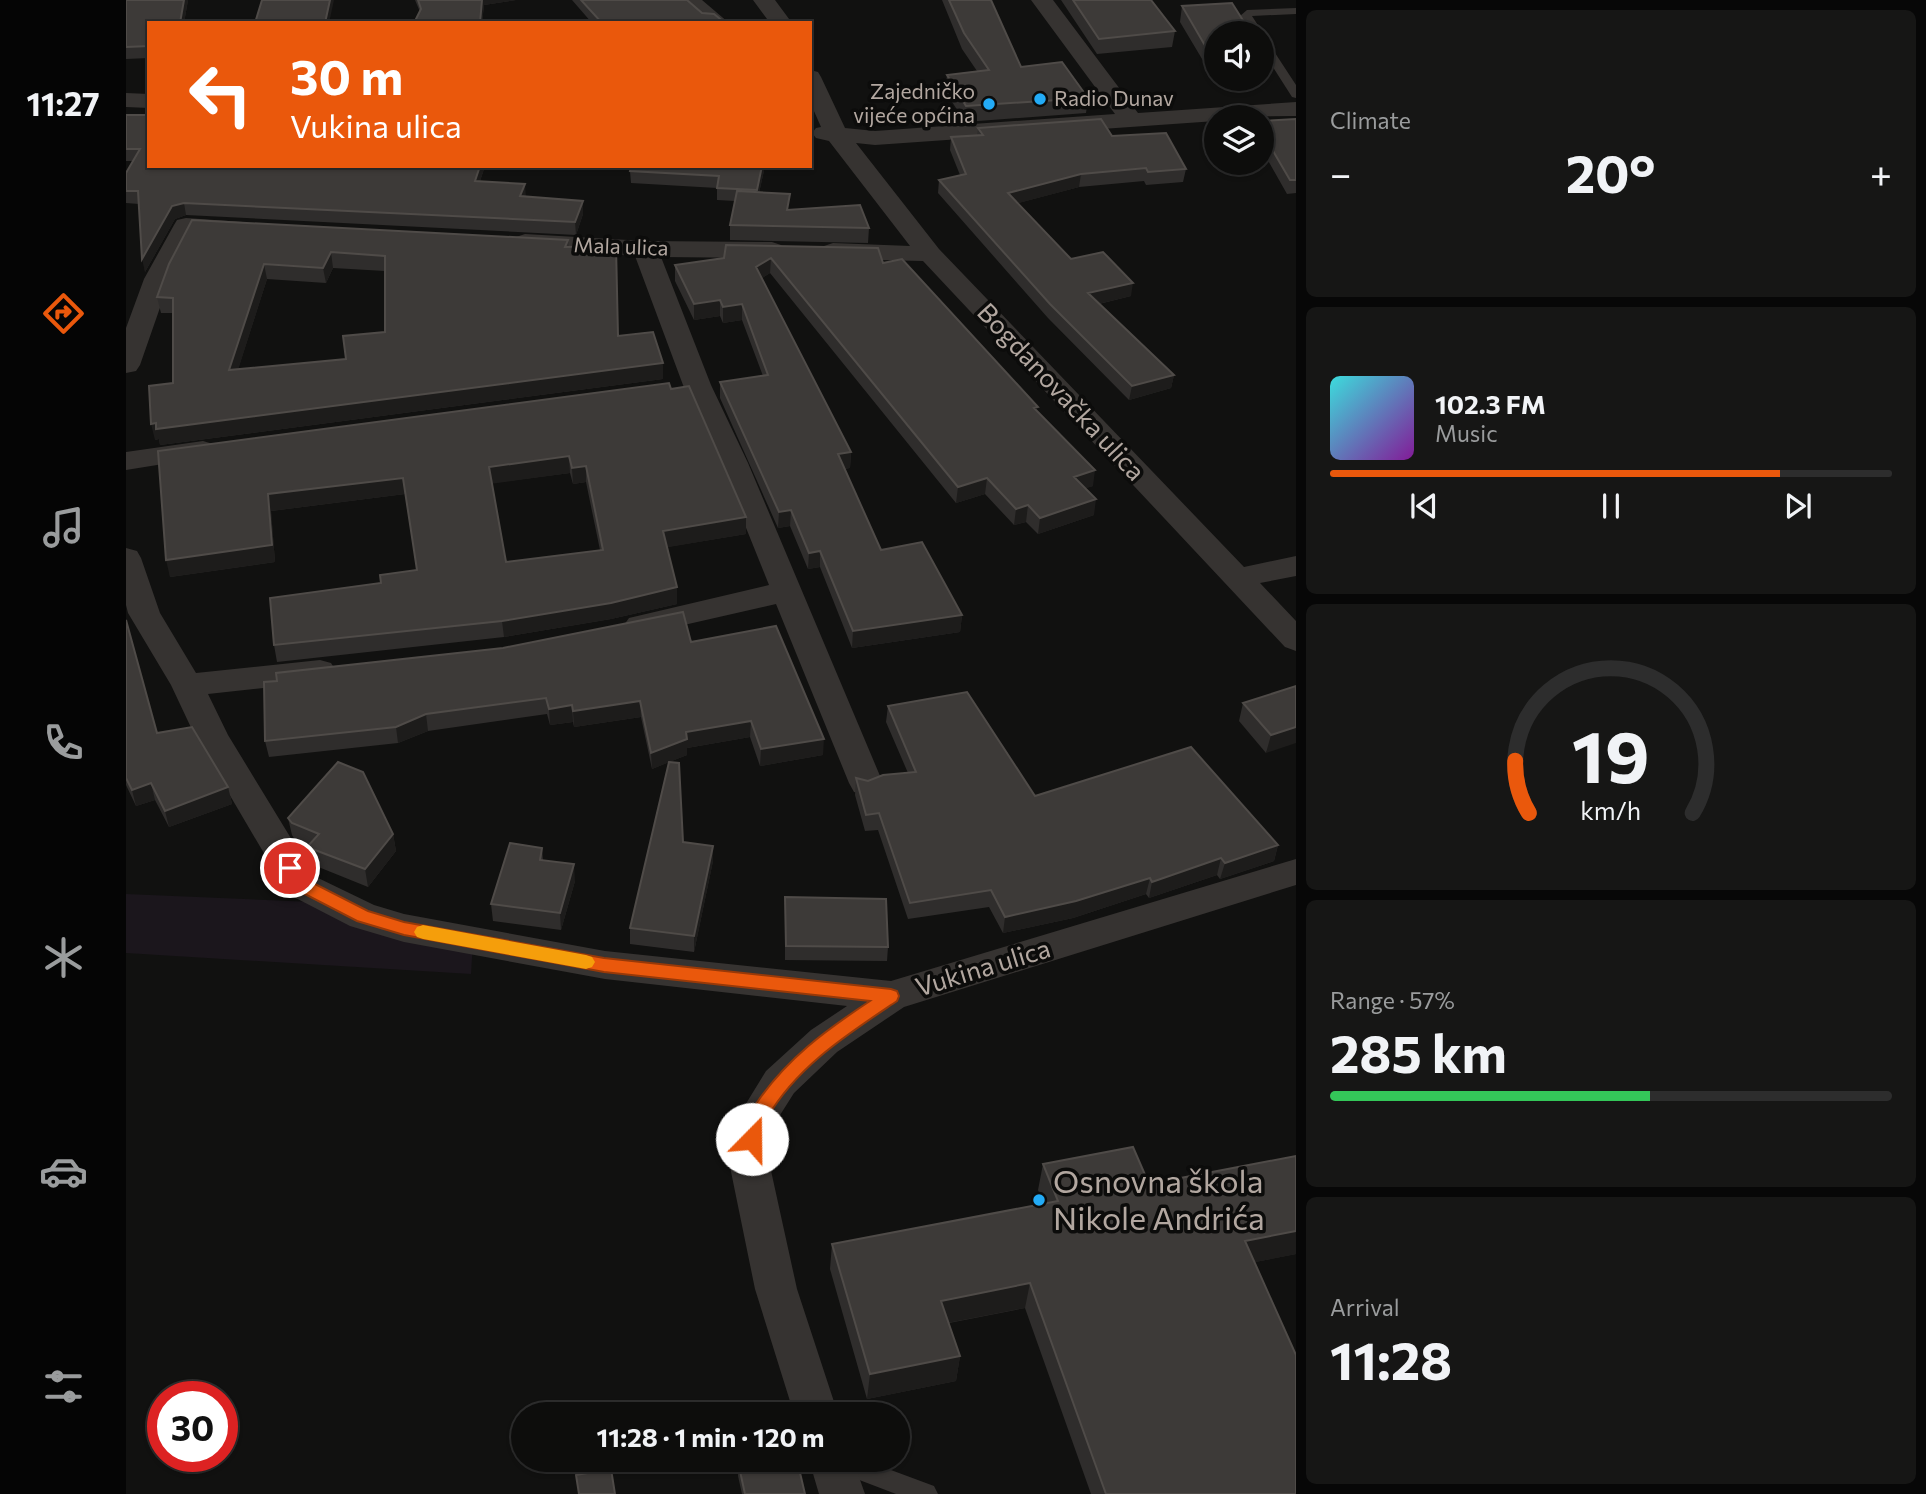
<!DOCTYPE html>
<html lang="en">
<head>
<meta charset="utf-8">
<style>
  :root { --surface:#0d0d0c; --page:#161615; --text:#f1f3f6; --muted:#9a9c9d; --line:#2d2d2d; --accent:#ea580c }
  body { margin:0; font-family:Commissioner,sans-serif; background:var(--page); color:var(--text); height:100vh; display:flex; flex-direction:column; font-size:26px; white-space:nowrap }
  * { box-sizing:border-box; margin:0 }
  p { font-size:23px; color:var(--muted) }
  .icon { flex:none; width:38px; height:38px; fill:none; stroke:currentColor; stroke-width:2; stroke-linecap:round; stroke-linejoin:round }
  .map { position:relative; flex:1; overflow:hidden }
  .panel { display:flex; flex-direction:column; gap:10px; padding:10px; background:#070707; width:630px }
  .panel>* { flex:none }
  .hud { position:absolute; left:21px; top:21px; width:665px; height:147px; border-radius:0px; box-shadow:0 2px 5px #0004,0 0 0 2px var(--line); background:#ea580c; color:#fff; overflow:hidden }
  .fabs { position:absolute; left:1078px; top:21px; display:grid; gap:14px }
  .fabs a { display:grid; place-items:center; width:70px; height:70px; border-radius:50%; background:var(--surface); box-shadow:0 2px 5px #0004,0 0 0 2px var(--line); font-size:35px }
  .speed { position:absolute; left:21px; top:1381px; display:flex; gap:14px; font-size:35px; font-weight:700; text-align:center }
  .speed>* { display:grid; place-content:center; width:91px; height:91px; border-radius:50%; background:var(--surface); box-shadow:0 2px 5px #0004,0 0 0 2px var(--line); line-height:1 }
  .speed .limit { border:10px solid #d22; background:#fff; color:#111 }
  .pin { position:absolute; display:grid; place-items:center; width:60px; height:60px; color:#fff; margin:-30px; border:4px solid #fff; border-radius:50%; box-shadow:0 2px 7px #0007 }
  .me { position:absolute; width:77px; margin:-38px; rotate:22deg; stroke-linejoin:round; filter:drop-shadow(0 0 5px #0008) }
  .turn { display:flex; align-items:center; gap:24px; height:147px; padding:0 28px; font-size:32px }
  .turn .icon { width:91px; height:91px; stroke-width:2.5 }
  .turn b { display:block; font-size:49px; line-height:60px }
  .big { font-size:52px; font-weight:700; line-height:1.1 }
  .panel .tile { flex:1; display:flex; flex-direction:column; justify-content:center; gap:10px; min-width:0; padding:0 24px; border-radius:10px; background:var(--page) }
  .panel .dial { align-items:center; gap:0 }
  .dial svg { height:182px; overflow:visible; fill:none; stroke:var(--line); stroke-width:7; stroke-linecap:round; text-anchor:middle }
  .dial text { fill:var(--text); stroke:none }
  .song { display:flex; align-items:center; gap:21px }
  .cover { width:84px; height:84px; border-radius:10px; background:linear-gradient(135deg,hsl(180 70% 55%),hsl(290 70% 35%)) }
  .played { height:7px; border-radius:4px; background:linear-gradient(90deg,var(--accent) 80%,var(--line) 80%) }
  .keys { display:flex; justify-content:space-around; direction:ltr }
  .heat { display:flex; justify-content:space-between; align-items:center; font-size:38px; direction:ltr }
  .charge { height:10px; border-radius:5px; background:linear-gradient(90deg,#34c759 57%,var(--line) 0) }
  .trip { position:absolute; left:385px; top:1402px; width:399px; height:70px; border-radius:35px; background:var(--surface); box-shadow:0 2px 5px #0004,0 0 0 2px var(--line); font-weight:700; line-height:70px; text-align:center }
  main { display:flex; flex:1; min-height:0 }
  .tabs { display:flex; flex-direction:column; width:126px; justify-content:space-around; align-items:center; background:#050505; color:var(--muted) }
  .tabs .icon { width:49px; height:49px }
  .tabs .active { color:var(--accent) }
  .tabs b { font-size:32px; color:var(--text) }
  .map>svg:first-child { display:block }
  .green { fill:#1b161c }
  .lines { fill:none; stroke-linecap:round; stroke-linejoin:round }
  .service { fill:#363331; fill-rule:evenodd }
  .minor { fill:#363331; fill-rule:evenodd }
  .wall { fill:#2f2d2c; fill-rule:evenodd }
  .shaded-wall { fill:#1d1c1b }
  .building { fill:#3d3a38; stroke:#4f4b48; stroke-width:2; fill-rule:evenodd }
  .route { fill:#ea580c; stroke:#983908; stroke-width:2 }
  .slow { fill:#f59e0b }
  .poi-dot { fill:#23abf6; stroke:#0c0c0b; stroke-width:2.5 }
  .labels { text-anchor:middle; stroke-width:7; stroke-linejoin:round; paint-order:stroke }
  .far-poi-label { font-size:21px; fill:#b2a7a0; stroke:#0c0c0b; text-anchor:end }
  .far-street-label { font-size:21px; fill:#b2a7a0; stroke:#0c0c0b }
  .street-label { font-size:26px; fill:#b2a7a0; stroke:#0c0c0b }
  .near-poi-label { font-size:32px; fill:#b2a7a0; stroke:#0c0c0b; text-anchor:start }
</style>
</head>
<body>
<main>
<nav class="tabs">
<b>11:27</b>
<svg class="icon active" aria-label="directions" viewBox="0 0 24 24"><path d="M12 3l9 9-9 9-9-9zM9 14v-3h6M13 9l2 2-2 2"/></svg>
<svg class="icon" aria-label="music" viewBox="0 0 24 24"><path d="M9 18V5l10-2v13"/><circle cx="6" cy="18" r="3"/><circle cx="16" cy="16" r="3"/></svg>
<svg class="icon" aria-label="phone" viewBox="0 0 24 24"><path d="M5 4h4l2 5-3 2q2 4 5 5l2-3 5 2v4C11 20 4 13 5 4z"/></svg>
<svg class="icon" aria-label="climate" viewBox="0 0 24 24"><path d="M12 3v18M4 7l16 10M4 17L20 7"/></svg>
<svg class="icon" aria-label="car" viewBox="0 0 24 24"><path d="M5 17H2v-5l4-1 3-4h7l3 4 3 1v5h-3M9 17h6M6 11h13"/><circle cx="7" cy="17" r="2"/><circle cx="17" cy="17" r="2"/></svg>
<svg class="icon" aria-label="filters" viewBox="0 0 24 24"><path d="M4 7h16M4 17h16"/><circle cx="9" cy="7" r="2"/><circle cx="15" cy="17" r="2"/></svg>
</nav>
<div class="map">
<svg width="1170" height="1494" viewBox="0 0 1170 1494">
  <rect width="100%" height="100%" fill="#111110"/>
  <!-- green -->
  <path class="green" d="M0 894 210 903 347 942 345 974 0 953Z"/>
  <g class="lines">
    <!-- service -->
    <path class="service" d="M1170 8V14L1126 16 1137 33 1136 34 1125 33 1114 16 1121 10Z
      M1136 38 1140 39 1170 85V98L1166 97 1136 50Z
      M698 1460H738L808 1486 812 1494H770L702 1468Z"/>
    <!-- minor -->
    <path class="minor" d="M552 0H576L603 23H578Z
      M627 0H649L666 23H644Z
      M905 0H927L1012 113 1170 102V116L1090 117V121L749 145 730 143 813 249 1118 567 1170 556V576L1134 583 1170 621V651L1159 647 797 261 707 259 698 256 694 251 698 246 707 243 784 246 703 141 690 138 686 133 690 128 695 127 684 102V70L692 72 695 77 719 128 749 131 989 114Z
      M0 93 23 94V108L0 107Z
      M60 218 117 222 120 227 117 232 68 233 44 279 14 365 10 371 0 373V328L18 279 48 225 51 220Z
      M399 234 519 241 646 242 655 245 659 250 655 255 646 258 535 257 585 385 622 463 757 783 752 792 740 795 728 792 723 783 650 604 514 635 503 632 498 625 503 618 643 585 594 463 557 385 509 256 390 247 386 242 390 237Z
      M77 441 87 444 91 450 87 456 0 470V452Z
      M0 548 11 551 15 558 34 613 70 673 194 660 205 663 210 671 205 679 194 682 82 694 102 735 188 876 248 905 278 914 479 951 765 981 1170 859V885L778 1007 711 1052 668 1093 649 1123 642 1157 671 1289 712 1414H668L629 1289 602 1157 610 1120 640 1071 685 1030 721 1006 479 979 278 942 224 926 162 894 69 736 45 685 2 613 0 605Z
      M683 1460H727L739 1494H693Z"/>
  </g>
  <!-- wall -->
  <path class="wall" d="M0 0H62L58 23H23V58L0 59Z
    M289 0H390L358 5 356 23H288L294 12Z
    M446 0H561L576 13 599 23H466Z
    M816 0H865L895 67 962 98 960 113 839 122 819 91 821 75 851 71 836 49Z
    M935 0H1025L1049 31 1046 47 971 54Z
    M1056 6 1090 33V64H1079L1054 22Z
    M0 115H20L23 166H359L354 181 400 197 457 201V214L450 235 60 215 49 219 19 272 13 204 0 203V173L7 161H0Z
    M1170 119V193L1161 194 1136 150V121Z
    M852 128 986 136 1060 169 1057 182 1020 185 1018 181 953 187 892 203 945 259 1005 296 973 304 1048 375 1045 388 1003 400 922 318 812 193 813 180 834 175 824 150 825 137 851 136Z
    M639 166 633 193 663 210 743 228 742 243 604 240V225L609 201 591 200V188L505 183 504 171Z
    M66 220 442 240 443 247 492 336 537 363V379L34 445 33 439 29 440 47 383V313H35L31 297ZM207 268 259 271V332L220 359 112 369 141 279 200 283Z
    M600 245 757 263 911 411 967 486 959 488 968 515 912 534 900 522 888 525 859 494 830 503 644 273 636 278 725 452 724 468 718 469 755 550 836 615 834 632 726 648 694 567 682 569 664 526 652 528 594 398V382L637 376 616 320 597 323 594 316 568 320 549 281V265L598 258Z
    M545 389 620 517V534L541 547 551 604 485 619 378 637 151 662 148 645 255 583 291 571 279 494 145 511 149 562 44 577 32 451ZM444 473 447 484 460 482 474 550 380 562 366 483Z
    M0 620 31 733 102 787 106 804 43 827 29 800 10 806 0 785Z
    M565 642 697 755 634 766 624 737 561 748V755L543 762 557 842 587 861 568 952 504 944V928L543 762 526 769 515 717 448 727 447 722 424 725 421 714 302 731 272 743 143 757 139 741Z
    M1170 686 1140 753 1113 721 1117 703Z
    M762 706 909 796 1152 845 1148 861 1094 879 1091 875 1023 898 1020 894 947 918 877 933 863 907 782 919 752 830 739 831 729 795 730 778 742 781 782 773 760 722Z
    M162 818 267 834 270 851 242 887 185 864 181 847 182 846 169 840 166 835Z
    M416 848 417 860 449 881 435 930 367 921 365 904Z
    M659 897 762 947 761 961 659 960Z
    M1170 1156V1254L1129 1262 1170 1494H965L899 1308 823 1323 834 1356 830 1381 741 1399 704 1269 706 1244 918 1204 912 1190 917 1164 1023 1184Z
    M612 1462 679 1494H616L612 1476Z"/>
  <!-- shaded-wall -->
  <path class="shaded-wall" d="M58 0H62L58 23H54Z
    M204 0H208L203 23H199Z
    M356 0H390L358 5 356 23H354Z
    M354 166H359L350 193 349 181Z
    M636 166H639L631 202V190Z
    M955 174 953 187 881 206 882 193Z
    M399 184 400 197 394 196Z
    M457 201V214L450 235 449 222Z
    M58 203 60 215 49 219 19 272 16 259 46 206Z
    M205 252 207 268 200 283 197 268Z
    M645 258 644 273 630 282V267Z
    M138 264 141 279 107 386 103 370Z
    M1007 283 1005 296 960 307 962 293Z
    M594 300V316L568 320V304Z
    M616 304V320L597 323V307Z
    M537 363V379L34 445 33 439 29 440 25 424Z
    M1048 375 1045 388 1003 400 1006 386Z
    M725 452 724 468 711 470 712 454Z
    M443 456 444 473 364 484 363 467Z
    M460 466V482L447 484 446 468Z
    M969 470 967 486 946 493 948 477Z
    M277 478 279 494 145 511 149 562 44 577 40 560 142 494Z
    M861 478 859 494 830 503 832 487Z
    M970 499 968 515 912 534 914 518Z
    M902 505 900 522 888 525 890 509Z
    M665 510 664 526 652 528 653 512Z
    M620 517V534L537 548V531Z
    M694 551V567L682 569 683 553Z
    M551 587V604L485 619 378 637 376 621Z
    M836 615 834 632 726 648 727 631Z
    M514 701 515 717 448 727 447 711Z
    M446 705 447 722 424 725 423 709Z
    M300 714 302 731 272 743 270 727Z
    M625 721 624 737 561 748V755L526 769 525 753 560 732Z
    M1170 727V743L1140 753 1145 735Z
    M698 739 697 755 634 766 635 749Z
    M25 783 29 800 10 806 6 790Z
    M102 787 106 804 43 827 39 811Z
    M267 834 270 851 242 887 239 869Z
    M1152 845 1148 861 1094 879 1099 863Z
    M587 846V861L568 952V936Z
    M1095 858 1091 875 1023 898 1026 882Z
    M448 864 449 881 435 930 434 913Z
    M1024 878 1020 894 947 918 877 933 879 917Z
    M1170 1231V1254L1110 1266 1119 1241Z
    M904 1283 899 1308 811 1325 815 1301Z
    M834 1356 830 1381 741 1399 744 1374Z"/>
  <!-- building -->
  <path class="building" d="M0 0H58L54 23H23V46L0 47Z
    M136 0H204L199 23H129Z
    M292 0H356L354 23H288L295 9Z
    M455 0H561L576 13 588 14 599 23H476Z
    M823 0H865L895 67 936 62 962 98 840 106 821 75 863 70 838 33Z
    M947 0H1025L1049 31 973 39Z
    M1106 3 1125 33H1090V48L1081 49 1056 6Z
    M23 106V166H354L349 181 399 184 394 196 457 201 449 222 58 203 46 206 16 259 12 191H0V173L14 149H0V115H20Z
    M975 119 986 136 1040 133 1060 169 1022 172 1020 168 955 174 882 193 945 259 977 252 1007 283 962 293 1048 375 1006 386 924 304 813 180 840 174 825 137 857 135 852 128Z
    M1170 119V180H1164L1136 132V121Z
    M505 166H636L631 190 591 188 593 176 504 171Z
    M611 191 664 194 661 210 734 205 743 228 604 225Z
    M66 220 442 240 439 247 490 246 492 336 527 332 537 363 30 429V423L25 424 23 386 47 383V298L31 297 43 264ZM205 252 259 256V332L217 336 220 359 103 370 138 264 197 268Z
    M600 245 752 248 757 263 776 259 912 407 908 408 969 470 948 477 970 499 914 518 902 505 890 509 861 478 832 487 645 258 630 267 725 452 712 454 755 550 796 542 836 615 727 631 694 551 683 553 665 510 653 512 594 382 642 375 616 304 597 307 594 300 568 304 549 265 598 258Z
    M543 383 545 389 563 386 620 517 537 531 551 587 485 603 376 621 148 645 144 598 255 583 254 575 291 570 277 478 142 494 146 545 40 560 32 451ZM443 456 446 468 460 466 477 550 380 562 363 467Z
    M557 612 565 642 650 626 698 739 635 749 625 721 560 732 561 739 525 753 514 701 447 711 446 705 423 709 420 698 300 714 270 727 139 741 138 682 151 681 150 673 377 648Z
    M0 620 31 733 66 727 102 787 39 811 25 783 6 790 0 778Z
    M1170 686V727L1145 735 1117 703Z
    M841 692 909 796 1065 747 1152 845 1099 863 1095 858 1026 882 1024 878 950 901 879 917 865 890 784 903 753 813 740 815 730 778 742 781 757 775 790 772 762 706Z
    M212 762 237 772 267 834 239 869 181 847 193 834 166 823 162 818Z
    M543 762 553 763 557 842 587 846 568 936 504 928Z
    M384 843 416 848 414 860 448 864 434 913 365 904Z
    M659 897 760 899 762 947 660 946Z
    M1007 1147 1023 1184 1170 1156V1231L1119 1241 1170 1355V1494H980L904 1283 815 1301 834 1356 744 1374 706 1244 932 1201 917 1164Z
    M624 1460H671L679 1494H619L612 1462Z
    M485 1469 489 1494H453L450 1475Z"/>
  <!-- route -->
  <path class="route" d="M164 861 170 863 181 880 242 911 278 922 478 958 765 989 771 991 773 996 771 1001C722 1034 671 1066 641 1118 637 1126 637 1136 633 1144L626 1146 619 1144C613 1131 623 1115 630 1104 660 1059 700 1030 744 1001L478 972 278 935 231 921 169 889 156 868Z"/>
  <!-- slow -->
  <path class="slow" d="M297 925 460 955 466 957 469 962 466 967 460 969 297 939 291 937 288 932 291 927Z"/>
  <!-- markers -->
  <g class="poi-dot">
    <circle cx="914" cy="99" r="7"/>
    <circle cx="863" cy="104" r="7"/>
    <circle cx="913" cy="1200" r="7"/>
  </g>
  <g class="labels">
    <!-- far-poi labels -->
    <g class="far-poi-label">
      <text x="849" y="99">Zajedničko<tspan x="849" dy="24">vijeće općina</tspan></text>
      <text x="928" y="106" text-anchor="start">Radio Dunav</text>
    </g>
    <!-- far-street labels -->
    <g class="far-street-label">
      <text transform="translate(495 247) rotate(2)" y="7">Mala ulica</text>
    </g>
    <!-- street labels -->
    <g class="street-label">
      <text transform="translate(935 392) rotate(47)" y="9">Bogdanovačka ulica</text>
      <text transform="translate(857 968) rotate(-17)" y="9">Vukina ulica</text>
    </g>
    <!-- near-poi labels -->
    <g class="near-poi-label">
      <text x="927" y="1193">Osnovna škola<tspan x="927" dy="37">Nikole Andrića</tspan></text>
    </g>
  </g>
</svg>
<div class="fabs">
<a><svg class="icon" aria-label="sound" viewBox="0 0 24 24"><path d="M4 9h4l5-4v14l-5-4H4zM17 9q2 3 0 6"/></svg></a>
<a><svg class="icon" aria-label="layers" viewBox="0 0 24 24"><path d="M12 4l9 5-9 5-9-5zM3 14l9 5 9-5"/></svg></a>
</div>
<div class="speed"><div class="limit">30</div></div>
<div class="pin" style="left:164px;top:868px;background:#d93025"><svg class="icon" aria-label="arrive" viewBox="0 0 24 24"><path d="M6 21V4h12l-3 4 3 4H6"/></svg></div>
<svg class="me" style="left:626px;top:1139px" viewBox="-20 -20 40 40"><circle r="19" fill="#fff"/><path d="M0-13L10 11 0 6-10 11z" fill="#ea580c"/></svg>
<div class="trip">11:28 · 1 min · 120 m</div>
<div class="hud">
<div class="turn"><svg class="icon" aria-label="left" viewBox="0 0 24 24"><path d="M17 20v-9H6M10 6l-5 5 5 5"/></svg><div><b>30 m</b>Vukina ulica</div></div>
</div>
</div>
<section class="panel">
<div class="tile"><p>Climate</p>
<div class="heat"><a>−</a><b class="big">20°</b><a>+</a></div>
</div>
<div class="tile">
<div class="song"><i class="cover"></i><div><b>102.3 FM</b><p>Music</p></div></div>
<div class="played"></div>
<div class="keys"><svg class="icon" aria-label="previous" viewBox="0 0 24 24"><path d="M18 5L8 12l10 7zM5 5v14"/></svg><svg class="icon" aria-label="pause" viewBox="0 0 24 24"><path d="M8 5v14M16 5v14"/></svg><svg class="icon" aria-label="next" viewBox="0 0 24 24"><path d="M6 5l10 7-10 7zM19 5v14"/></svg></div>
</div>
<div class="tile dial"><svg viewBox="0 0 100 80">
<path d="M14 69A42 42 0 1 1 86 69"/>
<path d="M14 69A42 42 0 0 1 8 46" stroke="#ea580c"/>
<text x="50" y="56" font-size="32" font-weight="700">19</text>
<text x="50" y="72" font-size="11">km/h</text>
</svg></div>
<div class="tile"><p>Range · 57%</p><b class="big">285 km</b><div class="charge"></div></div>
<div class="tile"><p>Arrival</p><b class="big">11:28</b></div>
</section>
</main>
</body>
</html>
